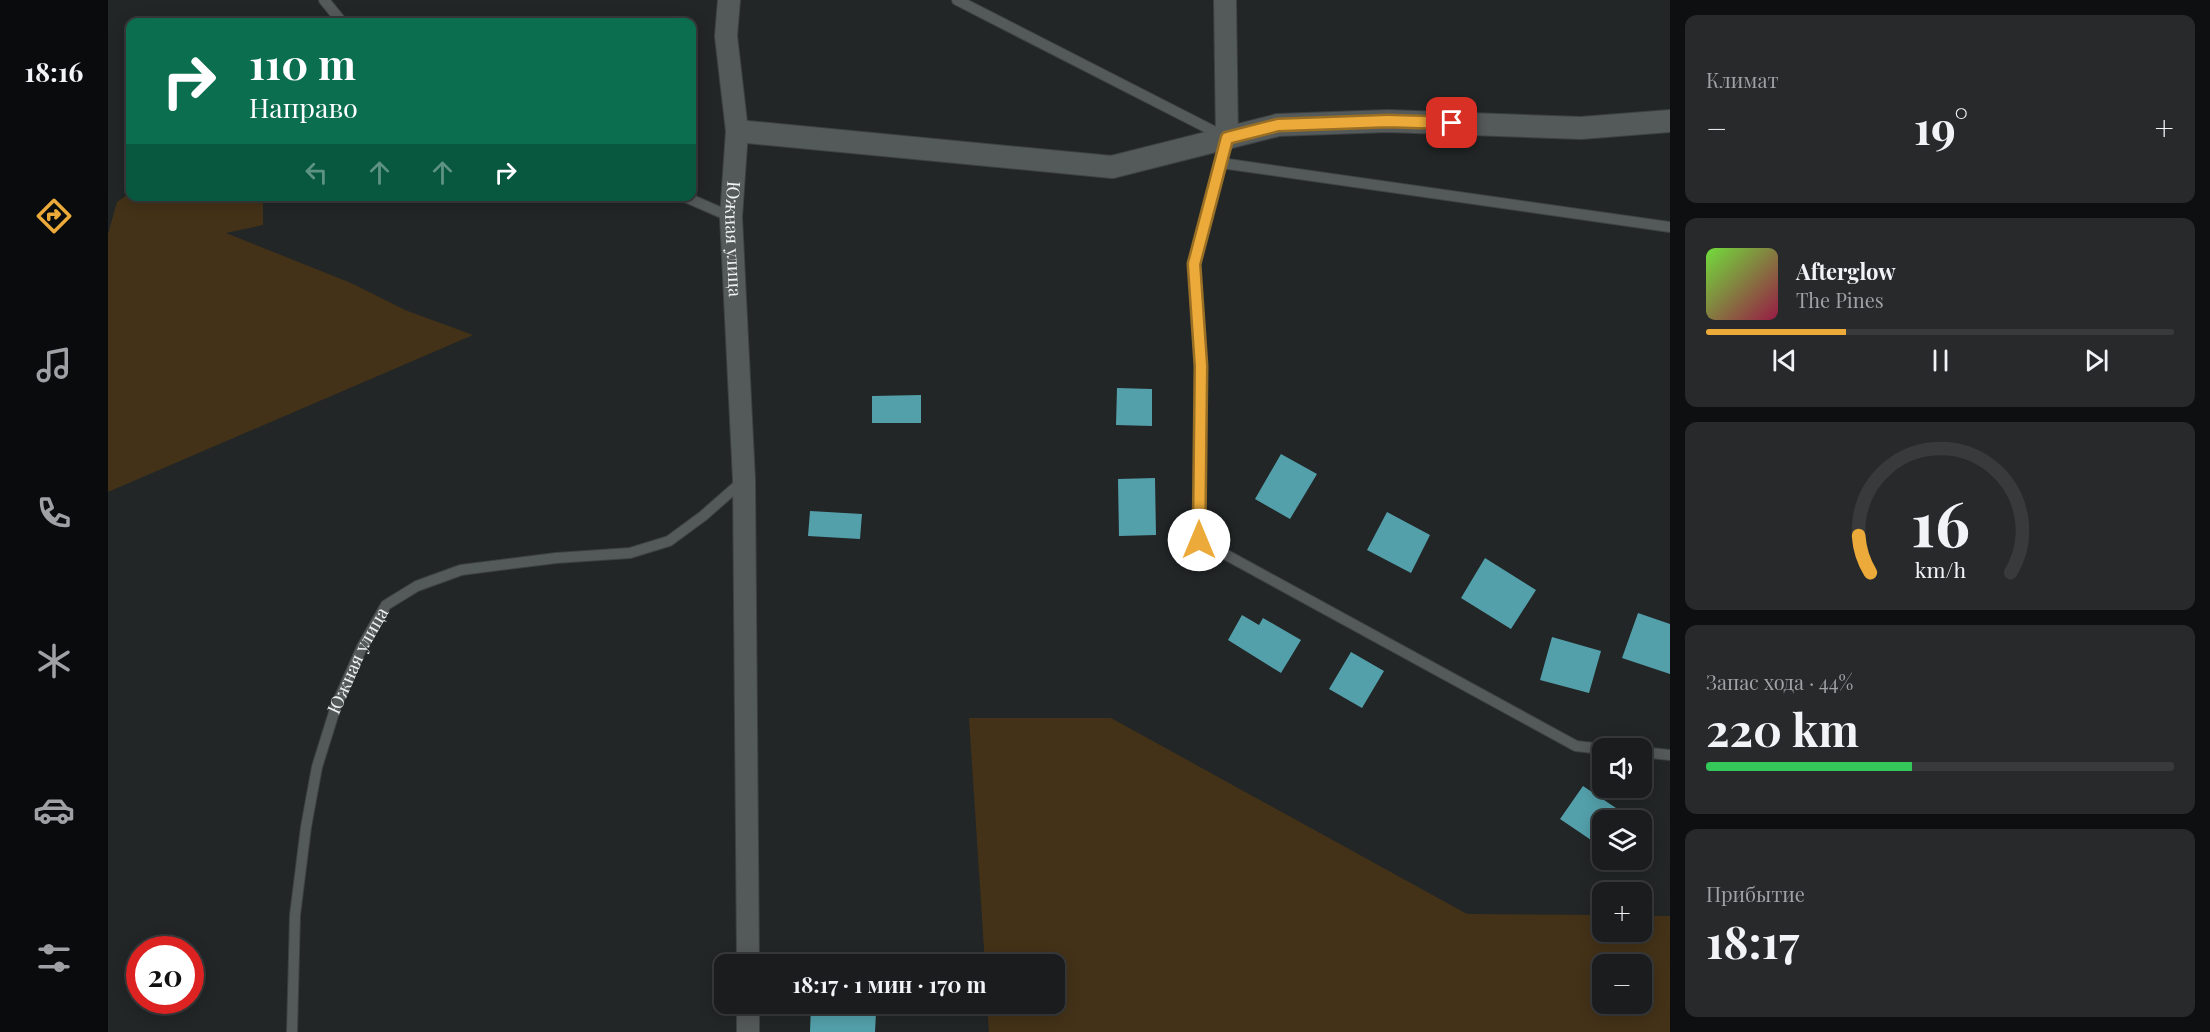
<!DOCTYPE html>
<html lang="ru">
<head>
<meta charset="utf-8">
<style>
  :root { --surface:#1a1c1d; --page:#27292a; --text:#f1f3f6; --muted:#9fa1a4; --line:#383a3b; --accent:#ebaa39 }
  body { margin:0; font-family:"Playfair Display",serif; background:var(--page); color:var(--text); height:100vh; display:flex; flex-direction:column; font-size:22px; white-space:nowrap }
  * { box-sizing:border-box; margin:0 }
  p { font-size:20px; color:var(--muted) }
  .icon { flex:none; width:33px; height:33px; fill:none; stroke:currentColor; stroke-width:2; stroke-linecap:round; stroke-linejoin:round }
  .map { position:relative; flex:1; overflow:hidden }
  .panel { display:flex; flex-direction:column; gap:15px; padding:15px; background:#0e0f10; width:540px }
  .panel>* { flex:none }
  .top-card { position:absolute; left:18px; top:18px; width:570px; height:183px; border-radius:12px; box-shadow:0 3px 15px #0003,0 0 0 2px var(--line); background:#0b6e4f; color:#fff; overflow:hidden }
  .tools { position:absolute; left:1484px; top:738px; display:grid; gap:12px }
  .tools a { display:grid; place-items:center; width:60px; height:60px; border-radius:12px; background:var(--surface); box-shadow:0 3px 15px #0003,0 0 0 2px var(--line); font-size:30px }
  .speed { position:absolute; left:18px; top:936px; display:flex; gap:12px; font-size:30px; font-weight:700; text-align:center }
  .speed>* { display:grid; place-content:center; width:78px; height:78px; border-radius:50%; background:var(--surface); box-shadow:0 3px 15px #0003,0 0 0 2px var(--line); line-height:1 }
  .speed .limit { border:9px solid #d22; background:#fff; color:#111 }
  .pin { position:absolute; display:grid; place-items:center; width:51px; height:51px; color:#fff; margin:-26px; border-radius:12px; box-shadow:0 3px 9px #0006 }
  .me { position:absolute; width:66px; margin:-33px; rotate:0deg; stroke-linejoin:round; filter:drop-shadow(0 0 4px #0008) }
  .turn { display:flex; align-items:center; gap:21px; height:126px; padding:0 24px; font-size:27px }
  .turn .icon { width:78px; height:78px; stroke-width:2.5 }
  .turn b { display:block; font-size:42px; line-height:51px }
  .lanes { display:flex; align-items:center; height:57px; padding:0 24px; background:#0003; justify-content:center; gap:30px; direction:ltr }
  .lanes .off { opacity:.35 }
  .big { font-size:45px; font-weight:700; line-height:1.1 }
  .panel .widget { flex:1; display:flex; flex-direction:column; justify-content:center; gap:9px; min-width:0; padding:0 21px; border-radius:12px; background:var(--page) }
  .panel .dial { align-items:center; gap:0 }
  .dial svg { height:156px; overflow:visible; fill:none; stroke:var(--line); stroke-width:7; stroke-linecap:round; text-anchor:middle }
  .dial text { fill:var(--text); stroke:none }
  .song { display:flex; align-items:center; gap:18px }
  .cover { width:72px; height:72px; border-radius:9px; background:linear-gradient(135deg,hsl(100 70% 55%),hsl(340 70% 35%)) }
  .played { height:6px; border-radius:3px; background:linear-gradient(90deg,var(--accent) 30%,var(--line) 30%) }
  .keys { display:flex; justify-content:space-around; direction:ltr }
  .heat { display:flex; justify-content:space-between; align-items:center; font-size:33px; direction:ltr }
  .charge { height:9px; border-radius:4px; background:linear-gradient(90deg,#34c759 44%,var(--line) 0) }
  .trip { position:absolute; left:606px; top:954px; width:351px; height:60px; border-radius:12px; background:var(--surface); box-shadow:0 3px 15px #0003,0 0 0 2px var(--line); font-weight:700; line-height:60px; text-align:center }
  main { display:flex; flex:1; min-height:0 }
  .menu { display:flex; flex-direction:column; width:108px; justify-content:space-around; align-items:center; background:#0a0b0c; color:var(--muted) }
  .menu .icon { width:42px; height:42px }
  .menu .active { color:var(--accent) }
  .menu b { font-size:27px; color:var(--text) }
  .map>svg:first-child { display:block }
  .green { fill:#433218; fill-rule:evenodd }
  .building { fill:#53a0ab }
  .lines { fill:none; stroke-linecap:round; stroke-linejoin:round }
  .service-casing { stroke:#3d4142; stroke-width:12 }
  .minor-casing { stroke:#3d4142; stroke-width:24 }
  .service { stroke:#545959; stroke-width:10 }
  .minor { stroke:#545959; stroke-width:22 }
  .route-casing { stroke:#996e25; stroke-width:15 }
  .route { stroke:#ebaa39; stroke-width:10 }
  .labels { text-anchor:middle; stroke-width:6; stroke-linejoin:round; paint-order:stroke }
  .street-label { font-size:18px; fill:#eff2f2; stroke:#191d1d }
</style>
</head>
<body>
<main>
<nav class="menu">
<b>18:16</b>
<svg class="icon active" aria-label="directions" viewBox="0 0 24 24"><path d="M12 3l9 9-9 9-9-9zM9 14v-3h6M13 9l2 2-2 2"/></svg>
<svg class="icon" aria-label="music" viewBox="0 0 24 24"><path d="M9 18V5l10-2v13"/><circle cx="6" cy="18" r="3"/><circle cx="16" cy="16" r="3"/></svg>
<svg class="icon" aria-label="phone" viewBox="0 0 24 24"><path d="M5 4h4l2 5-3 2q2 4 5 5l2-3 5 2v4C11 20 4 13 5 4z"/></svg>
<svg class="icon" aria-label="climate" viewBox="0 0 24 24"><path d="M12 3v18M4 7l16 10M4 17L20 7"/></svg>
<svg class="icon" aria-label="car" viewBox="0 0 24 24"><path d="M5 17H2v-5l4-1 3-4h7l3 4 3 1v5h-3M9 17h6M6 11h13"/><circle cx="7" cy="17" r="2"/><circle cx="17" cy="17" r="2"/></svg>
<svg class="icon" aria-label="filters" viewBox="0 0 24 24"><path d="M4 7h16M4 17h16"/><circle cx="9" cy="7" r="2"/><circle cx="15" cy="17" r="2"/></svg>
</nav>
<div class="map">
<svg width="1562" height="1032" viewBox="0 0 1562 1032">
  <rect width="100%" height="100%" fill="#222627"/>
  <!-- green -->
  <path class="green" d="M22 193V196L142 197 155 202V225L118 233 243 283 297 310 365 335 0 492V234L9 202Z
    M861 718H1003L1359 914 1494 915V932H1533V916H1562V1032H881L879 1004H946V964H877ZM1494 964H1533V1004H1494Z"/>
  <!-- building -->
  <path class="building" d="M1009 388 1044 389V426L1008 425Z
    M813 395V423H764V396Z
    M1173 454 1209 474 1182 519 1147 499Z
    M1047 478 1048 535 1011 536 1010 479Z
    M702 511 754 514 752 539 700 536Z
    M1279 512 1322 535 1303 573 1259 550Z
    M1377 558 1428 590 1403 629 1353 598Z
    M1530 613 1562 624V674L1514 658Z
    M1134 615 1151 625 1155 618 1193 640 1173 673 1120 640Z
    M1444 637 1493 651 1481 693 1432 680Z
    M1243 652 1276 671 1254 708 1221 689Z
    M1475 786 1508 808 1500 820H1494V829L1486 842 1452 819Z
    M703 1004H756V1012L768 1013 767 1032H702Z"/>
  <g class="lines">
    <defs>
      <g id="service">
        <path d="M216 0 234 22"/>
        <path d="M849 0 1119 138 1086 264 1093 366 1091 540 1468 746 1494 749"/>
        <path d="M1113 163 1562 227"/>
        <path d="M575 196 623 217"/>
        <path d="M1533 752 1562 755"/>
        <path id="s1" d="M184 1032 187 915 198 827 209 767 228 706 254 647 278 605 309 586 353 570 448 558 522 553 561 541 595 516 636 480"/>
      </g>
      <g id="minor">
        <path id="s2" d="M621 0 618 36 629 131 623 217 636 480 640 964"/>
        <path d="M1117 0 1119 138"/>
        <path d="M629 131 1004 167 1170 125 1280 121 1473 128 1562 121"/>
        <path d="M640 1004V1032"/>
      </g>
    </defs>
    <!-- service casing -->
    <use href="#service" class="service-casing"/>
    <!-- minor casing -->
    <use href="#minor" class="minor-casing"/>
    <!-- service -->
    <use href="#service" class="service"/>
    <!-- minor -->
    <use href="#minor" class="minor"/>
  </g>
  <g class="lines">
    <defs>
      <path id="route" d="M1091 540 1093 366 1086 264 1119 138 1170 125 1280 121 1344 123"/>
    </defs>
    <!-- route casing -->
    <use href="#route" class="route-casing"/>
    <!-- route -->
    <use href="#route" class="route"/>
  </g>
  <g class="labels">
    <!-- street labels -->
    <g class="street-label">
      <text dy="6" stroke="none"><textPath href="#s2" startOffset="240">Южная улица</textPath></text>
      <text dy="6" stroke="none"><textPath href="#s1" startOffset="381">Южная улица</textPath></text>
    </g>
  </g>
</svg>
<div class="tools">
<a><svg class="icon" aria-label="sound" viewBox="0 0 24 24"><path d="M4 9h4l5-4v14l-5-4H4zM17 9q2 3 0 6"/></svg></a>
<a><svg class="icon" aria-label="layers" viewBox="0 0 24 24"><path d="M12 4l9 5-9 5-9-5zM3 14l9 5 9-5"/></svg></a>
<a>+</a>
<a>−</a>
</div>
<div class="speed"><div class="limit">20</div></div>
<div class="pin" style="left:1344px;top:123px;background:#d93025"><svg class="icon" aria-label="arrive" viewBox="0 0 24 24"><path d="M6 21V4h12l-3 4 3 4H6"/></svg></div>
<svg class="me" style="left:1091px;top:540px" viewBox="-20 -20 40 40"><circle r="19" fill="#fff"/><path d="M0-13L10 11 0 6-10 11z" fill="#ebaa39"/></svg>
<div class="trip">18:17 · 1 мин · 170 m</div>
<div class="top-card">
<div class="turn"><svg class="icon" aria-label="right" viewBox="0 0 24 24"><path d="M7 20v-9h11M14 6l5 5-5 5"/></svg><div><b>110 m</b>Направо</div></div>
<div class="lanes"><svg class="icon off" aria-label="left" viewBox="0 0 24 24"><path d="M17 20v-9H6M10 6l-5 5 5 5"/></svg><svg class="icon off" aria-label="ahead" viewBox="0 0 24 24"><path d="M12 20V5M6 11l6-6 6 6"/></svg><svg class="icon off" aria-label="ahead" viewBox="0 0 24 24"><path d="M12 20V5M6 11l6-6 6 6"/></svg><svg class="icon" aria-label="right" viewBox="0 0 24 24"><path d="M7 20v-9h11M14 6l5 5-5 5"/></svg></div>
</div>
</div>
<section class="panel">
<div class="widget"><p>Климат</p>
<div class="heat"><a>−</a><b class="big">19°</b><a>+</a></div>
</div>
<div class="widget">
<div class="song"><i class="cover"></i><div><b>Afterglow</b><p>The Pines</p></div></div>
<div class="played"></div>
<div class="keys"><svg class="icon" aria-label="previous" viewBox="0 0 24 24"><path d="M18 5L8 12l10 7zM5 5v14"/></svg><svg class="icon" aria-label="pause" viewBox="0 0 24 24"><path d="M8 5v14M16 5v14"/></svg><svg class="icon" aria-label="next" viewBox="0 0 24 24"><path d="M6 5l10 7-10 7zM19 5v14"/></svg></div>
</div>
<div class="widget dial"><svg viewBox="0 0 100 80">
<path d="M14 69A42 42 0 1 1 86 69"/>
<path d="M14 69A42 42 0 0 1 8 50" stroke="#ebaa39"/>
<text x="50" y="56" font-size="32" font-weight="700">16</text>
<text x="50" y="72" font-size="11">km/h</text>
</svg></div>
<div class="widget"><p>Запас хода · 44%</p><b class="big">220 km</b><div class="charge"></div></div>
<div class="widget"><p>Прибытие</p><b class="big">18:17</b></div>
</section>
</main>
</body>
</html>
